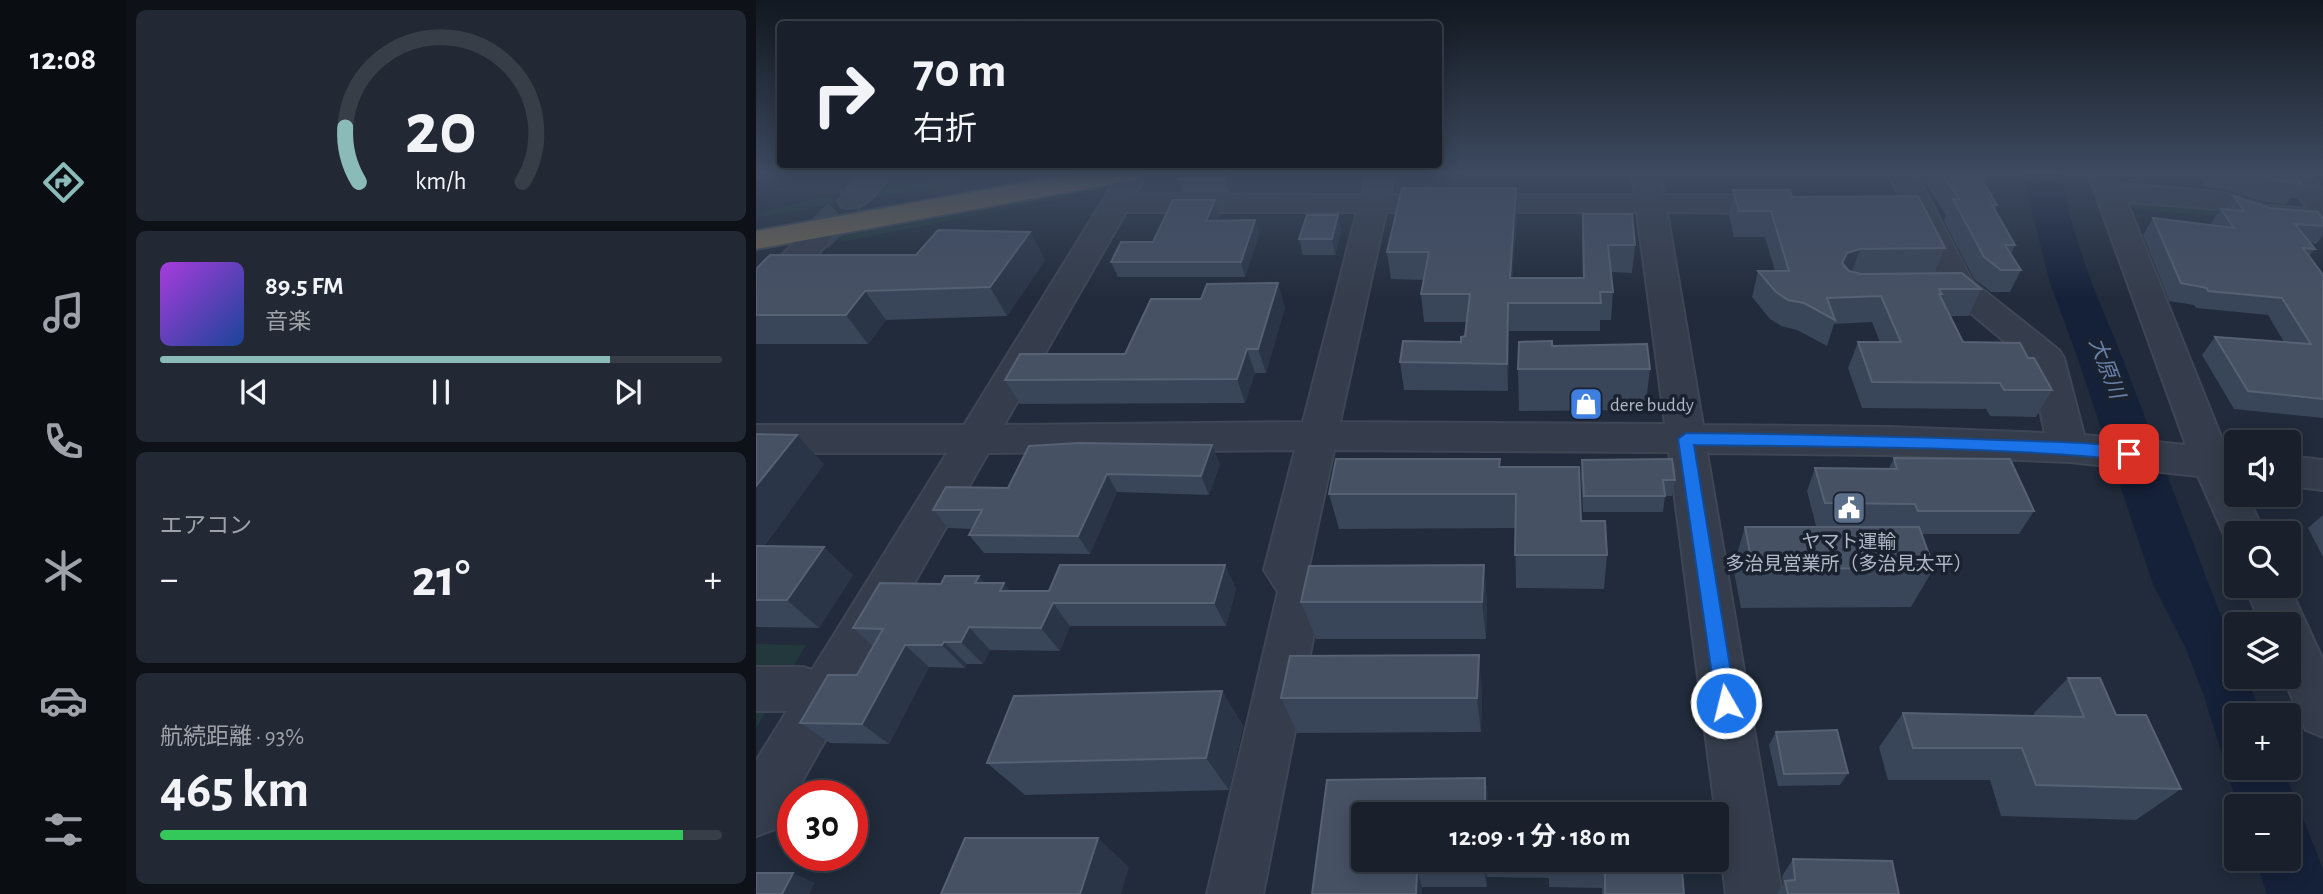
<!DOCTYPE html>
<html lang="ja">
<head>
<meta charset="utf-8">
<style>
  :root { --surface:#19202c; --page:#222834; --text:#f1f3f6; --muted:#9fa3a9; --line:#373e48; --accent:#8bbbb9 }
  body { margin:0; font-family:"Alegreya Sans","Noto Sans JP",sans-serif; background:var(--page); color:var(--text); height:100vh; display:flex; flex-direction:column; font-size:26px; white-space:nowrap }
  * { box-sizing:border-box; margin:0 }
  p { font-size:23px; color:var(--muted) }
  .icon { flex:none; width:38px; height:38px; fill:none; stroke:currentColor; stroke-width:2; stroke-linecap:round; stroke-linejoin:round }
  .map { position:relative; flex:1; overflow:hidden }
  .sheet { display:flex; flex-direction:column; gap:10px; padding:10px; background:#0e1218; width:630px }
  .sheet>* { flex:none }
  .top-card { position:absolute; left:21px; top:21px; width:665px; height:147px; border-radius:7px; box-shadow:0 4px 18px #0003,0 0 0 2px var(--line); background:#19202c; color:var(--text); overflow:hidden }
  .fabs { position:absolute; left:1468px; top:430px; display:grid; gap:14px }
  .fabs a { display:grid; place-items:center; width:77px; height:77px; border-radius:7px; background:var(--surface); box-shadow:0 4px 18px #0003,0 0 0 2px var(--line); font-size:35px }
  .speed { position:absolute; left:21px; top:780px; display:flex; gap:14px; font-size:35px; font-weight:700; text-align:center }
  .speed>* { display:grid; place-content:center; width:91px; height:91px; border-radius:50%; background:var(--surface); box-shadow:0 4px 18px #0003,0 0 0 2px var(--line); line-height:1 }
  .speed .limit { border:10px solid #d22; background:#fff; color:#111 }
  .pin { position:absolute; display:grid; place-items:center; width:60px; height:60px; color:#fff; margin:-30px; border-radius:14px; box-shadow:0 4px 10px #0006 }
  .me { position:absolute; width:77px; margin:-38px; rotate:352deg; stroke-linejoin:round; filter:drop-shadow(0 0 5px #0008) }
  .turn { display:flex; align-items:center; gap:24px; height:147px; padding:0 21px; font-size:32px }
  .turn .icon { width:91px; height:91px; stroke-width:2.5 }
  .turn b { display:block; font-size:49px; line-height:60px }
  .big { font-size:52px; font-weight:700; line-height:1.1 }
  .sheet .card { flex:1; display:flex; flex-direction:column; justify-content:center; gap:10px; min-width:0; padding:0 24px; border-radius:10px; background:var(--page) }
  .sheet .dial { align-items:center; gap:0 }
  .dial svg { height:182px; overflow:visible; fill:none; stroke:var(--line); stroke-width:7; stroke-linecap:round; text-anchor:middle }
  .dial text { fill:var(--text); stroke:none }
  .song { display:flex; align-items:center; gap:21px }
  .cover { width:84px; height:84px; border-radius:10px; background:linear-gradient(135deg,hsl(280 70% 55%),hsl(220 70% 35%)) }
  .played { height:7px; border-radius:4px; background:linear-gradient(90deg,var(--accent) 80%,var(--line) 80%) }
  .keys { display:flex; justify-content:space-around; direction:ltr }
  .heat { display:flex; justify-content:space-between; align-items:center; font-size:38px; direction:ltr }
  .charge { height:10px; border-radius:5px; background:linear-gradient(90deg,#34c759 93%,var(--line) 0) }
  .trip { position:absolute; left:595px; top:802px; width:378px; height:70px; border-radius:7px; background:var(--surface); box-shadow:0 4px 18px #0003,0 0 0 2px var(--line); font-weight:700; line-height:70px; text-align:center }
  main { display:flex; flex:1; min-height:0 }
  .menu { display:flex; flex-direction:column; width:126px; justify-content:space-around; align-items:center; background:#0a0d12; color:var(--muted) }
  .menu .icon { width:49px; height:49px }
  .menu .active { color:var(--accent) }
  .menu b { font-size:32px; color:var(--text) }
  .map>svg:first-child { display:block }
  .green { fill:#23383c }
  .water { fill:#152139 }
  .lines { fill:none; stroke-linecap:round; stroke-linejoin:round }
  .minor-tunnel { stroke:#364050; stroke-width:32; stroke-dasharray:32 16; stroke-linecap:butt }
  .minor-casing { stroke:#3e4654; stroke-width:4 }
  .highway-casing { stroke:#404856; stroke-width:4 }
  .minor { fill:#353d4c; fill-rule:evenodd }
  .highway { fill:#726752; fill-rule:evenodd }
  .wall { fill:#394558 }
  .shaded-wall { fill:#2a3548 }
  .building { fill:#465164; stroke:#566174; stroke-width:2 }
  .route { fill:#1a73e8; stroke:#114b97; stroke-width:2 }
  .labels { text-anchor:middle; stroke-width:7; stroke-linejoin:round; paint-order:stroke }
  .poi-label { font-size:19px; fill:#b0b8c7; stroke:#1a2230; text-anchor:start }
  .water-label { font-size:21px; font-style:italic; fill:#6880a8; stroke:#1a2230 }
</style>
</head>
<body>
<main>
<nav class="menu">
<b>12:08</b>
<svg class="icon active" aria-label="directions" viewBox="0 0 24 24"><path d="M12 3l9 9-9 9-9-9zM9 14v-3h6M13 9l2 2-2 2"/></svg>
<svg class="icon" aria-label="music" viewBox="0 0 24 24"><path d="M9 18V5l10-2v13"/><circle cx="6" cy="18" r="3"/><circle cx="16" cy="16" r="3"/></svg>
<svg class="icon" aria-label="phone" viewBox="0 0 24 24"><path d="M5 4h4l2 5-3 2q2 4 5 5l2-3 5 2v4C11 20 4 13 5 4z"/></svg>
<svg class="icon" aria-label="climate" viewBox="0 0 24 24"><path d="M12 3v18M4 7l16 10M4 17L20 7"/></svg>
<svg class="icon" aria-label="car" viewBox="0 0 24 24"><path d="M5 17H2v-5l4-1 3-4h7l3 4 3 1v5h-3M9 17h6M6 11h13"/><circle cx="7" cy="17" r="2"/><circle cx="17" cy="17" r="2"/></svg>
<svg class="icon" aria-label="filters" viewBox="0 0 24 24"><path d="M4 7h16M4 17h16"/><circle cx="9" cy="7" r="2"/><circle cx="15" cy="17" r="2"/></svg>
</nav>
<section class="sheet">
<div class="card dial"><svg viewBox="0 0 100 80">
<path d="M14 69A42 42 0 1 1 86 69"/>
<path d="M14 69A42 42 0 0 1 8 45" stroke="#8bbbb9"/>
<text x="50" y="56" font-size="32" font-weight="700">20</text>
<text x="50" y="72" font-size="11">km/h</text>
</svg></div>
<div class="card">
<div class="song"><i class="cover"></i><div><b>89.5 FM</b><p>音楽</p></div></div>
<div class="played"></div>
<div class="keys"><svg class="icon" aria-label="previous" viewBox="0 0 24 24"><path d="M18 5L8 12l10 7zM5 5v14"/></svg><svg class="icon" aria-label="pause" viewBox="0 0 24 24"><path d="M8 5v14M16 5v14"/></svg><svg class="icon" aria-label="next" viewBox="0 0 24 24"><path d="M6 5l10 7-10 7zM19 5v14"/></svg></div>
</div>
<div class="card"><p>エアコン</p>
<div class="heat"><a>−</a><b class="big">21°</b><a>+</a></div>
</div>
<div class="card"><p>航続距離 · 93%</p><b class="big">465 km</b><div class="charge"></div></div>
</section>
<div class="map">
<svg width="1567" height="894" viewBox="0 0 1567 894">
  <rect width="100%" height="100%" fill="#212b3b"/>
  <!-- green -->
  <path class="green" d="M225 173H256L116 198 133 187Z
    M362 181 356 186 318 196 91 241 78 239 82 234Z
    M67 196 77 199 76 204 0 218V213Z
    M1368 201 1461 204 1470 217 1381 210Z
    M0 644 50 645 0 728Z"/>
  <!-- water -->
  <path class="water" d="M1266 173H1305C1315 231 1335 285 1359 339L1480 655V677H1490L1506 716H1480V768H1527L1567 869V894H1511L1499 859H1533V807H1482L1448 696 1430 649 1397 584 1321 356 1294 283Z"/>
  <g class="lines">
    <!-- minor-tunnel -->
    <path class="minor-tunnel" d="M61 237 96 201"/>
    <defs>
      <path id="minor" d="M105 173H135C122 191 109 213 86 207L82 201Z
        M376 173 383 175 387 181 379 194 606 195 611 173H639L634 195H879L876 173H904L908 195H1028L1038 198 1042 204 1038 210 1028 213 911 212 947 425 1133 427 1289 433 1274 363 1192 294 1132 173H1160L1216 281 1303 350 1308 358 1328 435 1430 445 1332 173H1360L1364 184 1465 192 1506 205 1552 209 1525 173H1554L1567 190V228L1503 222 1462 209 1371 202 1470 449 1480 450V495H1491L1509 534H1480V548L1473 546 1442 476 1314 462 1133 455 951 453 1026 894H970L913 452 578 450 553 566 567 588 507 894H451L522 592 508 570 539 450 232 453 19 829 0 836V761L31 711H0V667H47L56 670 191 453H0V425H208L359 181 363 175ZM370 212H601L547 422 248 425ZM630 212H881L909 424 584 422Z
        M61 228 72 231 76 237 72 243 12 307 0 310V281L50 231Z
        M1533 456 1567 460V490L1533 486Z
        M1489 586H1533L1567 660V737L1550 730 1527 677H1533V625H1505Z"/>
      <path id="highway" d="M324 173H387L383 179 373 181 0 249V231Z"/>
    </defs>
    <!-- minor casing -->
    <use href="#minor" class="minor-casing"/>
    <!-- highway casing -->
    <use href="#highway" class="highway-casing"/>
    <!-- minor -->
    <use href="#minor" class="minor"/>
    <!-- highway -->
    <use href="#highway" class="highway"/>
  </g>
  <!-- wall -->
  <path class="wall" d="M425 173H481L473 192H427L423 179Z
    M1165 173H1235L1230 186 1241 205 1239 210 1259 245 1255 254 1265 270 1254 292H1235L1218 279 1188 221 1190 215 1166 178Z
    M1440 173H1554L1556 176 1540 198 1535 197 1530 204 1507 202 1466 189 1450 188Z
    M760 188 761 215 756 278H827L826 241 827 214 879 245 876 273 855 272 857 292 855 320H844V331H753L752 391 648 390 644 362 705 342 709 336 711 322H668L665 294 667 280 635 279 631 252Z
    M977 190 1036 197 1189 248 1178 274 1225 289 1213 316H1194L1207 342 1272 358 1296 390 1280 417 1234 416 1230 409 1106 408 1092 368 1102 342H1124L1116 322 1078 324 1071 346 1041 330 1025 326 1014 319 996 297 1002 271H1019L1009 237H978L973 216Z
    M1478 196 1514 208 1567 219V235L1560 244 1554 243 1559 249 1553 256 1567 275V418L1478 409 1446 355 1459 337 1528 342 1512 315 1440 308 1438 305 1413 301 1387 235 1397 218 1454 225 1465 209H1469Z
    M459 200 464 215 461 220H499L503 235 489 277H362L355 262 397 242Z
    M582 215 585 231 579 255H547L543 239Z
    M274 232 289 260 251 316 130 320 112 344H0V269L160 255Z
    M529 307 510 373H499L489 403 264 404 249 380 369 354Z
    M762 369H894L889 410 763 411Z
    M0 434 68 464 8 546 97 575 63 628 0 627Z
    M273 446 464 464 453 495 361 492 334 554 228 553 213 535 216 529 192 528 177 510 252 488Z
    M1138 458 1278 511 1263 534H1165L1178 568 1155 607 985 608 977 567 989 527H1147L1060 526 1051 491 1059 468H1133Z
    M744 459V467L825 521 851 555 848 589 760 588 759 528 583 529 573 494Z
    M826 460 919 480 916 496H909L907 512H827L825 476Z
    M1567 515V557L1552 528Z
    M469 565 480 589 470 626H314L304 651 234 650 227 664H211L209 668 173 667 133 744 74 743 44 723 101 675 117 646 97 628 185 584 229 583 254 591H293Z
    M728 565 731 604 730 639H560L545 602Z
    M1312 678 1360 715 1425 789 1380 820 1245 816 1234 780H1132L1123 747 1147 713 1279 716 1278 713Z
    M466 691 487 726 473 790 269 795 231 763Z
    M726 691 725 732 541 733 525 698Z
    M1020 732 1092 773 1084 785 1022 786 1013 745Z
    M729 778 732 796 731 805 925 859 928 894H846V888L793 887V878L731 877V887H666L556 894Z
    M1037 859 1143 894H1020L1027 885 1026 876Z"/>
  <!-- shaded-wall -->
  <path class="shaded-wall" d="M472 173H481L473 192 469 179Z
    M1233 173H1235L1229 188 1227 181Z
    M760 188 761 215 755 306 754 278Z
    M459 200 464 215 455 236 450 221Z
    M582 215 585 231 579 255 576 239Z
    M499 220 503 235 489 277 485 262Z
    M274 232 289 260 251 316 234 287Z
    M1104 249 1095 275 1086 263 1091 253Z
    M522 283 529 307 510 373 502 349Z
    M109 291 130 320 112 344 90 315Z
    M752 303 753 331 752 391 751 364Z
    M491 349 499 373 489 403 481 379Z
    M41 435 68 464 0 556V486Z
    M456 445 464 464 453 495 445 476Z
    M351 474 361 492 334 554 322 536Z
    M68 547 97 575 63 628 31 600Z
    M469 565 480 589 470 626 458 603Z
    M728 565 731 604 730 639 726 602Z
    M223 576 243 600 219 583Z
    M248 583 267 607 244 591Z
    M297 603 314 626 304 651 285 628Z
    M213 627 234 650 227 664 205 642Z
    M188 642 211 664 209 668 186 645Z
    M149 645 173 667 133 744 106 724Z
    M723 655 726 691 725 732 721 698Z
    M466 691 487 726 473 790 450 758Z
    M729 778 732 796 731 814 729 805Z
    M342 838 373 867 365 894H324Z
    M729 861 731 877V887L728 871Z
    M661 871 666 887V894H660Z
    M37 873 59 883 53 894H26Z"/>
  <!-- building -->
  <path class="building" d="M425 173H472L469 179H423Z
    M1185 173H1233L1227 181 1241 205H1236L1259 245H1249L1265 270H1245L1228 257 1197 199H1203Z
    M1498 173H1554L1556 176 1539 175 1545 183 1522 181Z
    M646 188H760L754 278H828L827 214H876L879 245H852L857 292H844L845 303H752L751 364 644 362 647 341 705 342V337L709 336 714 294H665L673 252H631Z
    M977 190H1034L1036 197 1162 196 1189 248 1104 249 1091 253 1086 263 1093 271 1105 274 1206 273 1225 289H1183L1186 294H1183L1207 342 1264 343 1272 358H1278L1296 390H1248L1244 383 1116 382 1102 342H1145L1125 296 1071 298 1079 320 1048 303 1032 300 1020 292 1002 271H1033L1015 211H983Z
    M1478 196 1514 208 1562 212 1567 219V226L1539 224 1559 249 1547 248 1567 275V399L1492 391 1459 337 1555 344 1526 298 1452 291 1451 288 1425 283 1397 218 1478 228 1465 209 1488 211Z
    M417 200H459L450 221 499 220 485 262H355L365 242H397Z
    M551 215H582L576 239H543Z
    M182 230 274 232 234 287 109 291 90 315H0V269L14 255H160Z
    M522 283 502 349H491L481 379 249 380 264 354H369L395 299H445L451 284Z
    M796 341V346L891 344 894 369H762L763 342Z
    M0 434 41 435 0 486Z
    M323 443 456 445 445 476 351 474 322 536 213 535 226 510H177L190 487 252 488 273 446Z
    M1138 458 1254 459 1278 511H1162L1159 504 1069 503 1059 468 1141 469Z
    M580 459H744L743 467H823L825 521H849L851 555H759L760 494H573Z
    M916 459 919 480H907L909 496H828L826 460Z
    M989 527H1163L1178 568 997 569Z
    M0 546 68 547 31 600H0Z
    M304 565H469L458 603H297L285 628 213 627 205 642H188L186 645H149L106 724 44 723 72 675H101L127 629 97 628 124 583 185 584 189 576H223L219 583H248L244 591H293Z
    M728 565 726 602H545L553 566Z
    M723 655 721 698H525L534 656Z
    M1312 678H1344L1360 715H1390L1425 789 1280 785 1266 748H1157L1147 713 1328 717Z
    M466 691 450 758 231 763 258 696Z
    M1081 730 1092 773 1028 774 1020 732Z
    M729 778V805L920 808 921 814H607V859H925L928 894H849V872H793V862L729 861 728 871H661L660 894H556L571 780Z
    M209 838H342L324 894H185Z
    M1037 859 1136 861 1143 894H1032L1029 881 1039 880Z
    M0 873H37L26 894H0Z"/>
  <!-- sky -->
  <linearGradient id="sky" x2="0" y2="1"><stop stop-color="#121820"/><stop offset="0.58" stop-color="#3d4a60"/><stop offset="1" stop-color="#3d4a60" stop-opacity="0"/></linearGradient>
  <rect width="1567" height="299" fill="url(#sky)"/>
  <!-- route -->
  <path class="route" d="M930 433C1045 434 1161 437 1277 441 1295 442 1373 442 1381 454L1373 460C1229 446 1083 447 938 445L980 703 977 710 970 713 963 710 960 703 922 439Z"/>
  <!-- icons -->
  <defs>
    <symbol id="shop-square" viewBox="-11 -11 22 22"><rect x="-9" y="-9" width="18" height="18" rx="4" fill="#3f7fe0" stroke="#1a2230"/><path d="M-5-2.5h2.3a2.7 3.5 0 0 1 5.4 0H5L5.5 6h-11ZM-1.5-2.5h3a1.5 2.3 0 0 0-3 0Z" fill="#fff"/></symbol>
    <symbol id="civic-square" viewBox="-11 -11 22 22"><rect x="-9" y="-9" width="18" height="18" rx="4" fill="#5c6f8a" stroke="#1a2230"/><path d="M-.6-6.5H3V-4.5H.6V-3L4-1V1h2V6H-6V1h2V-1L-.6-3ZM-1.2 2.5V6h2.4V2.5Z" fill="#fff"/></symbol>
  </defs>
  <g fill-rule="evenodd">
    <use href="#shop-square" x="811" y="385" width="38" height="38"/>
    <use href="#civic-square" x="1074" y="489" width="38" height="38"/>
  </g>
  <g class="labels">
    <!-- poi labels -->
    <g class="poi-label">
      <text x="854" y="411">dere buddy</text>
      <text x="1093" y="548" text-anchor="middle">ヤマト運輸<tspan x="1093" dy="22">多治見営業所（多治見太平）</tspan></text>
    </g>
    <!-- water labels -->
    <g class="water-label">
      <text transform="translate(1351 368) rotate(69)" y="7">大原川</text>
    </g>
  </g>
</svg>
<div class="fabs">
<a><svg class="icon" aria-label="sound" viewBox="0 0 24 24"><path d="M4 9h4l5-4v14l-5-4H4zM17 9q2 3 0 6"/></svg></a>
<a><svg class="icon" aria-label="search" viewBox="0 0 24 24"><circle cx="10" cy="10" r="6"/><path d="M15 15l6 6"/></svg></a>
<a><svg class="icon" aria-label="layers" viewBox="0 0 24 24"><path d="M12 4l9 5-9 5-9-5zM3 14l9 5 9-5"/></svg></a>
<a>+</a>
<a>−</a>
</div>
<div class="speed"><div class="limit">30</div></div>
<div class="pin" style="left:1373px;top:454px;background:#d93025"><svg class="icon" aria-label="arrive" viewBox="0 0 24 24"><path d="M6 21V4h12l-3 4 3 4H6"/></svg></div>
<svg class="me" style="left:970px;top:703px" viewBox="-20 -20 40 40"><circle r="17" fill="#1a73e8" stroke="#fff" stroke-width="3"/><path d="M0-11L8 9 0 5-8 9z" fill="#fff"/></svg>
<div class="trip">12:09 · 1 分 · 180 m</div>
<div class="top-card">
<div class="turn"><svg class="icon" aria-label="right" viewBox="0 0 24 24"><path d="M7 20v-9h11M14 6l5 5-5 5"/></svg><div><b>70 m</b>右折</div></div>
</div>
</div>
</main>
</body>
</html>
